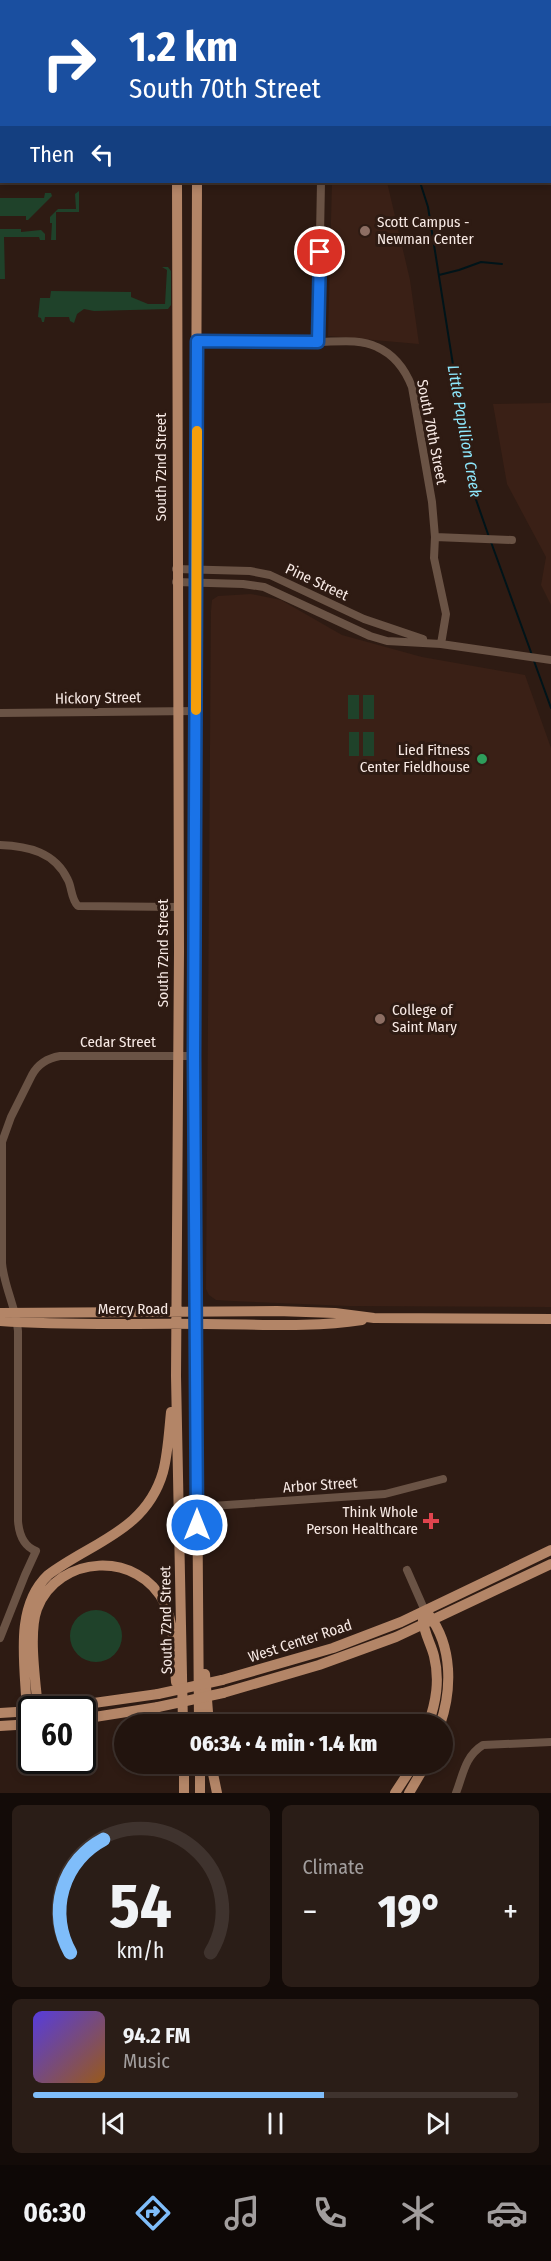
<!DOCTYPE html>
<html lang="en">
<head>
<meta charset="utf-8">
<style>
  :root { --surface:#22140e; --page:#2a1d17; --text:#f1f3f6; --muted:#a29e9e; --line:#3f332e; --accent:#7fbdfa }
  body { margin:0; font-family:"Fira Sans Condensed",sans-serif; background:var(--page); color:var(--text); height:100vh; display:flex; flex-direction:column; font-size:22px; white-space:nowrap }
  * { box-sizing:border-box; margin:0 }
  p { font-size:20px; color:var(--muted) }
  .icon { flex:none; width:33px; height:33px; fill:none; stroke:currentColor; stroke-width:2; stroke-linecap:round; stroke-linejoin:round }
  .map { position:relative; height:1793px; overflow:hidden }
  .details { display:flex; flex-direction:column; gap:12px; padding:12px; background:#130b08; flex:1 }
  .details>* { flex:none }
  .hud { position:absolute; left:0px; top:0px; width:552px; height:183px; box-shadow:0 3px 9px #0003,0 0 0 2px var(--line); background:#1a4fa0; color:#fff; overflow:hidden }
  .speed { position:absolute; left:18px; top:1696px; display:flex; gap:12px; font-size:30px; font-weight:700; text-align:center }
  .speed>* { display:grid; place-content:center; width:78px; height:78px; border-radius:50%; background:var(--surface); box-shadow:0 3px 9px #0003,0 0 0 2px var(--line); line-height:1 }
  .speed .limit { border:3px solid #111; border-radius:9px; background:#fff; color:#111 }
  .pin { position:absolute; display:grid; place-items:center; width:51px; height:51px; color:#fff; margin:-26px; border:3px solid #fff; border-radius:50%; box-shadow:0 2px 6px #0007 }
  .me { position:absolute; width:66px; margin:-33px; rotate:0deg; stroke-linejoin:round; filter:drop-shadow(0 0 4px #0008) }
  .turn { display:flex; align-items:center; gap:21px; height:126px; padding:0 30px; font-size:27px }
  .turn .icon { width:78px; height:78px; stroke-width:2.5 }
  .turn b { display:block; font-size:42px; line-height:51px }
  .then { display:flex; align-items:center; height:57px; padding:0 30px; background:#0003; gap:12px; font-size:22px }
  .big { font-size:45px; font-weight:800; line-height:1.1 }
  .details .widget { flex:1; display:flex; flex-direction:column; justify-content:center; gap:9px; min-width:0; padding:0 21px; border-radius:9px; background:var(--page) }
  .details .dial { align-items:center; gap:0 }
  .dial svg { height:156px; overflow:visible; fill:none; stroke:var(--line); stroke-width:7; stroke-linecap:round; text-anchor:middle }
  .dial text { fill:var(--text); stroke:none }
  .song { display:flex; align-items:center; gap:18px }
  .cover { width:72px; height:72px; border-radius:9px; background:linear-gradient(135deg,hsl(250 70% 55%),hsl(30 70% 35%)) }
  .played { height:6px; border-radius:3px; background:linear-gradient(90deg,var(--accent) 60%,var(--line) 60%) }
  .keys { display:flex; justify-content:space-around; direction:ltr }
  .heat { display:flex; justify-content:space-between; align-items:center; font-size:33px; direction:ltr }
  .details .tiles { flex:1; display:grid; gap:12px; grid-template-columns:1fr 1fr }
  .widget:last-child { grid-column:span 2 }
  .trip { position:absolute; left:114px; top:1714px; width:339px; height:60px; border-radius:30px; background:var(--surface); box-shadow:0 3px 9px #0003,0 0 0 2px var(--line); font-weight:800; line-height:60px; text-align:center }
  .menu { display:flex; height:96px; justify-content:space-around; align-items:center; background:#0e0806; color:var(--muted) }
  .menu .icon { width:42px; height:42px }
  .menu .current { color:var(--accent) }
  .menu b { font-size:27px; color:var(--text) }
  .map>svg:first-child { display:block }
  .built { fill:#3a2016 }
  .green { fill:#1f422a }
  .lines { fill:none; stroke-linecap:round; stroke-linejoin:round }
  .stream { stroke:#001419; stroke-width:2 }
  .minor { stroke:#6a5345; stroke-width:8 }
  .major { stroke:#b38567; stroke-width:10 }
  .major-bridge { stroke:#b38567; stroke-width:10 }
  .route-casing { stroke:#114b97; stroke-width:15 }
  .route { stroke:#1a73e8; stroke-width:10 }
  .slow { stroke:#f59e0b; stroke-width:10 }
  .education-dot { fill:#8d6e63; stroke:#2e1b13; stroke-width:2 }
  .leisure-dot { fill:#2e9e5b; stroke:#2e1b13; stroke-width:2 }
  .health-dot { fill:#e0444e; stroke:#2e1b13; stroke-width:2 }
  .labels { text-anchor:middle; stroke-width:6; stroke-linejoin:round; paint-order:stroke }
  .poi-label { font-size:15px; fill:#f8eae5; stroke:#2e1b13; text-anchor:start }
  .street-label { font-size:15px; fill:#f8eae5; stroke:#2e1b13 }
  .water-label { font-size:16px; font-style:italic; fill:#8ee8fd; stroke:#2e1b13 }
</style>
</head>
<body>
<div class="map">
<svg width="551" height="1793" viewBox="0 0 551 1793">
  <rect width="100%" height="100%" fill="#2e1b13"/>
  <!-- built -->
  <path class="built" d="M332 182H387L410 280 419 344 328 336Z
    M551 403V605L541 585 546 557 507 484 493 404Z
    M251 594 281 600 342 635 422 657 525 675 551 748V1307L349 1306 233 1301 216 1300 209 1295 206 1289 211 611 212 600 218 596Z"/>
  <!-- green -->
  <path class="green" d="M79 191V212H56V240H51L52 223H50V217L58 209H76L75 194Z
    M45 193H51L52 196 28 220H26V216H0V198H44Z
    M0 229H21V232L41 230 45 234V240H40L39 237H4L5 279H0V283Z
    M162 267H168L171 271V305L168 309 94 311 84 309 77 314 74 323 70 321 69 317H45L44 322H42L41 318 38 317 40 298H50L51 291 131 292V297L148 304H165L167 270Z
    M348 695H359V719H348Z
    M363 695H374V719H363Z
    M349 732H359V756H349Z
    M363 732H374V756H363Z
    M70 1636a26 26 0 1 1 52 0a26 26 0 1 1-52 0Z"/>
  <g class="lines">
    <!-- stream -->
    <path class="stream" d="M288 0 289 2
      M420 182 428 207 473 491 489 537
      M439 275 459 270 481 262 502 264
      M491 542 532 655
      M534 661 551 708"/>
    <!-- minor -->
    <path class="minor" d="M496 0V2
      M550 13H551
      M197 341C237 342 277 342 317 342 336 342 359 338 377 347 395 355 405 369 412 387L432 502 435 537
      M318 342 321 182
      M176 569 250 571 270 575 364 619 423 639
      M176 582 243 584 264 587 370 636 387 641 441 644 551 660
      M441 644 446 614 434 558 435 537 512 540
      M0 713 196 711
      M0 845C28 846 55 852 68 880 72 888 71 899 78 906L178 907
      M197 1507 385 1494 443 1479
      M407 1570 425 1611
      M0 1638 25 1575 36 1551C23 1546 19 1534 18 1521V1331C16 1307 4 1287 2 1263V1142L11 1117 32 1075C38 1064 48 1058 60 1056H194
      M456 1793C463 1775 465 1756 483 1745L551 1742"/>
    <!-- major -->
    <path class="major" d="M178 2V0
      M198 2V0
      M0 110H2
      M550 112H551
      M177 182 179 951 176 1376 183 1725
      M197 182 194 1056 199 1725
      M0 1313 277 1311 335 1313 374 1318 551 1319
      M0 1321C69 1326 138 1323 206 1324 258 1324 311 1328 362 1320
      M429 1615C453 1647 452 1690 440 1725
      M423 1620C424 1633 431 1644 434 1656 440 1680 436 1702 428 1725
      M205 1674 209 1725
      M222 1680 333 1648 401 1622 551 1550
      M223 1693 319 1665 396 1637 551 1564
      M38 1710C36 1683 28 1634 37 1609 58 1554 139 1550 165 1604 175 1627 174 1657 176 1682
      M44 1710 158 1694
      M0 1713 32 1711
      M82 1719 158 1707
      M27 1724C28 1676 10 1611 48 1575 92 1542 146 1531 163 1472 168 1453 169 1431 171 1412
      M0 1726 32 1724
      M184 1764V1793
      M200 1764V1793
      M211 1764 217 1793
      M395 1793 414 1764
      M409 1793 426 1764"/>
    <!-- major-bridge -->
    <path class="major-bridge" d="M158 1694 222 1680
      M158 1707 223 1693"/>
  </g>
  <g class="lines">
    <defs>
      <path id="route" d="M197 1525 194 1056 197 341 318 342 320 252"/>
    </defs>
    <!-- route casing -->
    <use href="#route" class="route-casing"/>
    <!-- route -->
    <use href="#route" class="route"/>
    <!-- slow -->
    <path class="slow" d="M196 710 197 431"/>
  </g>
  <!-- markers -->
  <g class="education-dot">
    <circle cx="365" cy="231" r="6"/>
    <circle cx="380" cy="1019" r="6"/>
  </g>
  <circle class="leisure-dot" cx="482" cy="759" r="6"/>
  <path class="health-dot" d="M428 1512h6v6h6v6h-6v6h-6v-6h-6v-6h6z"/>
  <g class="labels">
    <!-- poi labels -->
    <g class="poi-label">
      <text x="377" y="227">Scott Campus -<tspan x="377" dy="17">Newman Center</tspan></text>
      <text x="470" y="755" text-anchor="end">Lied Fitness<tspan x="470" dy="17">Center Fieldhouse</tspan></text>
      <text x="392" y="1015">College of<tspan x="392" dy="17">Saint Mary</tspan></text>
      <text x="418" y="1517" text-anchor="end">Think Whole<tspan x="418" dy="17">Person Healthcare</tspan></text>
    </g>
    <!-- street labels -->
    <g class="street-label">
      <text transform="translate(432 432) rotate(79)" y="5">South 70th Street</text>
      <text transform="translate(161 467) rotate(-90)" y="5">South 72nd Street</text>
      <text transform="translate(317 582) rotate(25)" y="5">Pine Street</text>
      <text transform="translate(98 698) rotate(-1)" y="5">Hickory Street</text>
      <text transform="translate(163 953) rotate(-90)" y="5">South 72nd Street</text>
      <text x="118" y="1047">Cedar Street</text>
      <text x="133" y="1314">Mercy Road</text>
      <text transform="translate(320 1485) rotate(-4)" y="5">Arbor Street</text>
      <text transform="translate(166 1620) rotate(-91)" y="5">South 72nd Street</text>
      <text transform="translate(300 1641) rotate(-18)" y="5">West Center Road</text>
    </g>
    <!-- water labels -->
    <g class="water-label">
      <text transform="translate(465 431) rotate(80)" y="6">Little Papillion Creek</text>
    </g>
  </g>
</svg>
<div class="speed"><div class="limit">60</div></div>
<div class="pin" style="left:320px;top:252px;background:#d93025"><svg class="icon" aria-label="arrive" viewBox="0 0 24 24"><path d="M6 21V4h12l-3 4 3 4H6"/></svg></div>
<svg class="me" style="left:197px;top:1525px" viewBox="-20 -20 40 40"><circle r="17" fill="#1a73e8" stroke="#fff" stroke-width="3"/><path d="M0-11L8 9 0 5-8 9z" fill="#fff"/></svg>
<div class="trip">06:34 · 4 min · 1.4 km</div>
<div class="hud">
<div class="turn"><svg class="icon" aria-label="right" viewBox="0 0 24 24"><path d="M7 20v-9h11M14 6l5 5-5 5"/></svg><div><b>1.2 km</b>South 70th Street</div></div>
<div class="then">Then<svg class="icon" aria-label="left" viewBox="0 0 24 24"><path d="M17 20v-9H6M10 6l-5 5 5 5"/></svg></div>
</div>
</div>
<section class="details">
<div class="tiles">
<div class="widget dial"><svg viewBox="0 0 100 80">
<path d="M14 69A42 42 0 1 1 86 69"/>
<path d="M14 69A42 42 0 0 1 31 11" stroke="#7fbdfa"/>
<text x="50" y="56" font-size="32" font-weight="700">54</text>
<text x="50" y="72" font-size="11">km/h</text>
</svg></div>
<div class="widget"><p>Climate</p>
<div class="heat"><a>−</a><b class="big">19°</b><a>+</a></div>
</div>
<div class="widget">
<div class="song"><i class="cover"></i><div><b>94.2 FM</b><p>Music</p></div></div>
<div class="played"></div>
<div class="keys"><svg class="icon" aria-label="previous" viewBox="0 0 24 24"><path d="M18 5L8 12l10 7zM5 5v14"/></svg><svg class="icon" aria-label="pause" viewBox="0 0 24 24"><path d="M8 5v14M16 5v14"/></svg><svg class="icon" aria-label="next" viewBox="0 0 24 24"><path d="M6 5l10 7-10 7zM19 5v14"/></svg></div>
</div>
</div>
</section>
<nav class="menu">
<b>06:30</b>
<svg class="icon current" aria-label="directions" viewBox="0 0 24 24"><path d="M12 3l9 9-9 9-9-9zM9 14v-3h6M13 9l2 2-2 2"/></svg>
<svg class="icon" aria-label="music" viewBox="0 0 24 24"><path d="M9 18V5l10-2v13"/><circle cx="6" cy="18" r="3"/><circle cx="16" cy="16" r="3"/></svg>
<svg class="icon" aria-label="phone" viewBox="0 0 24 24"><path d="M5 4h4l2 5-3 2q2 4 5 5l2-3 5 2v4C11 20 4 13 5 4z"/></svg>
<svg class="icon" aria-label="climate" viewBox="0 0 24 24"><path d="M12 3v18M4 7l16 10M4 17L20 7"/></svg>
<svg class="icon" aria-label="car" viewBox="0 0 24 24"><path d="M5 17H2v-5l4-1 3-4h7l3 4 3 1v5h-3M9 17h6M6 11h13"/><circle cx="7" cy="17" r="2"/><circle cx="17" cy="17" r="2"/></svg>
</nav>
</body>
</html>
